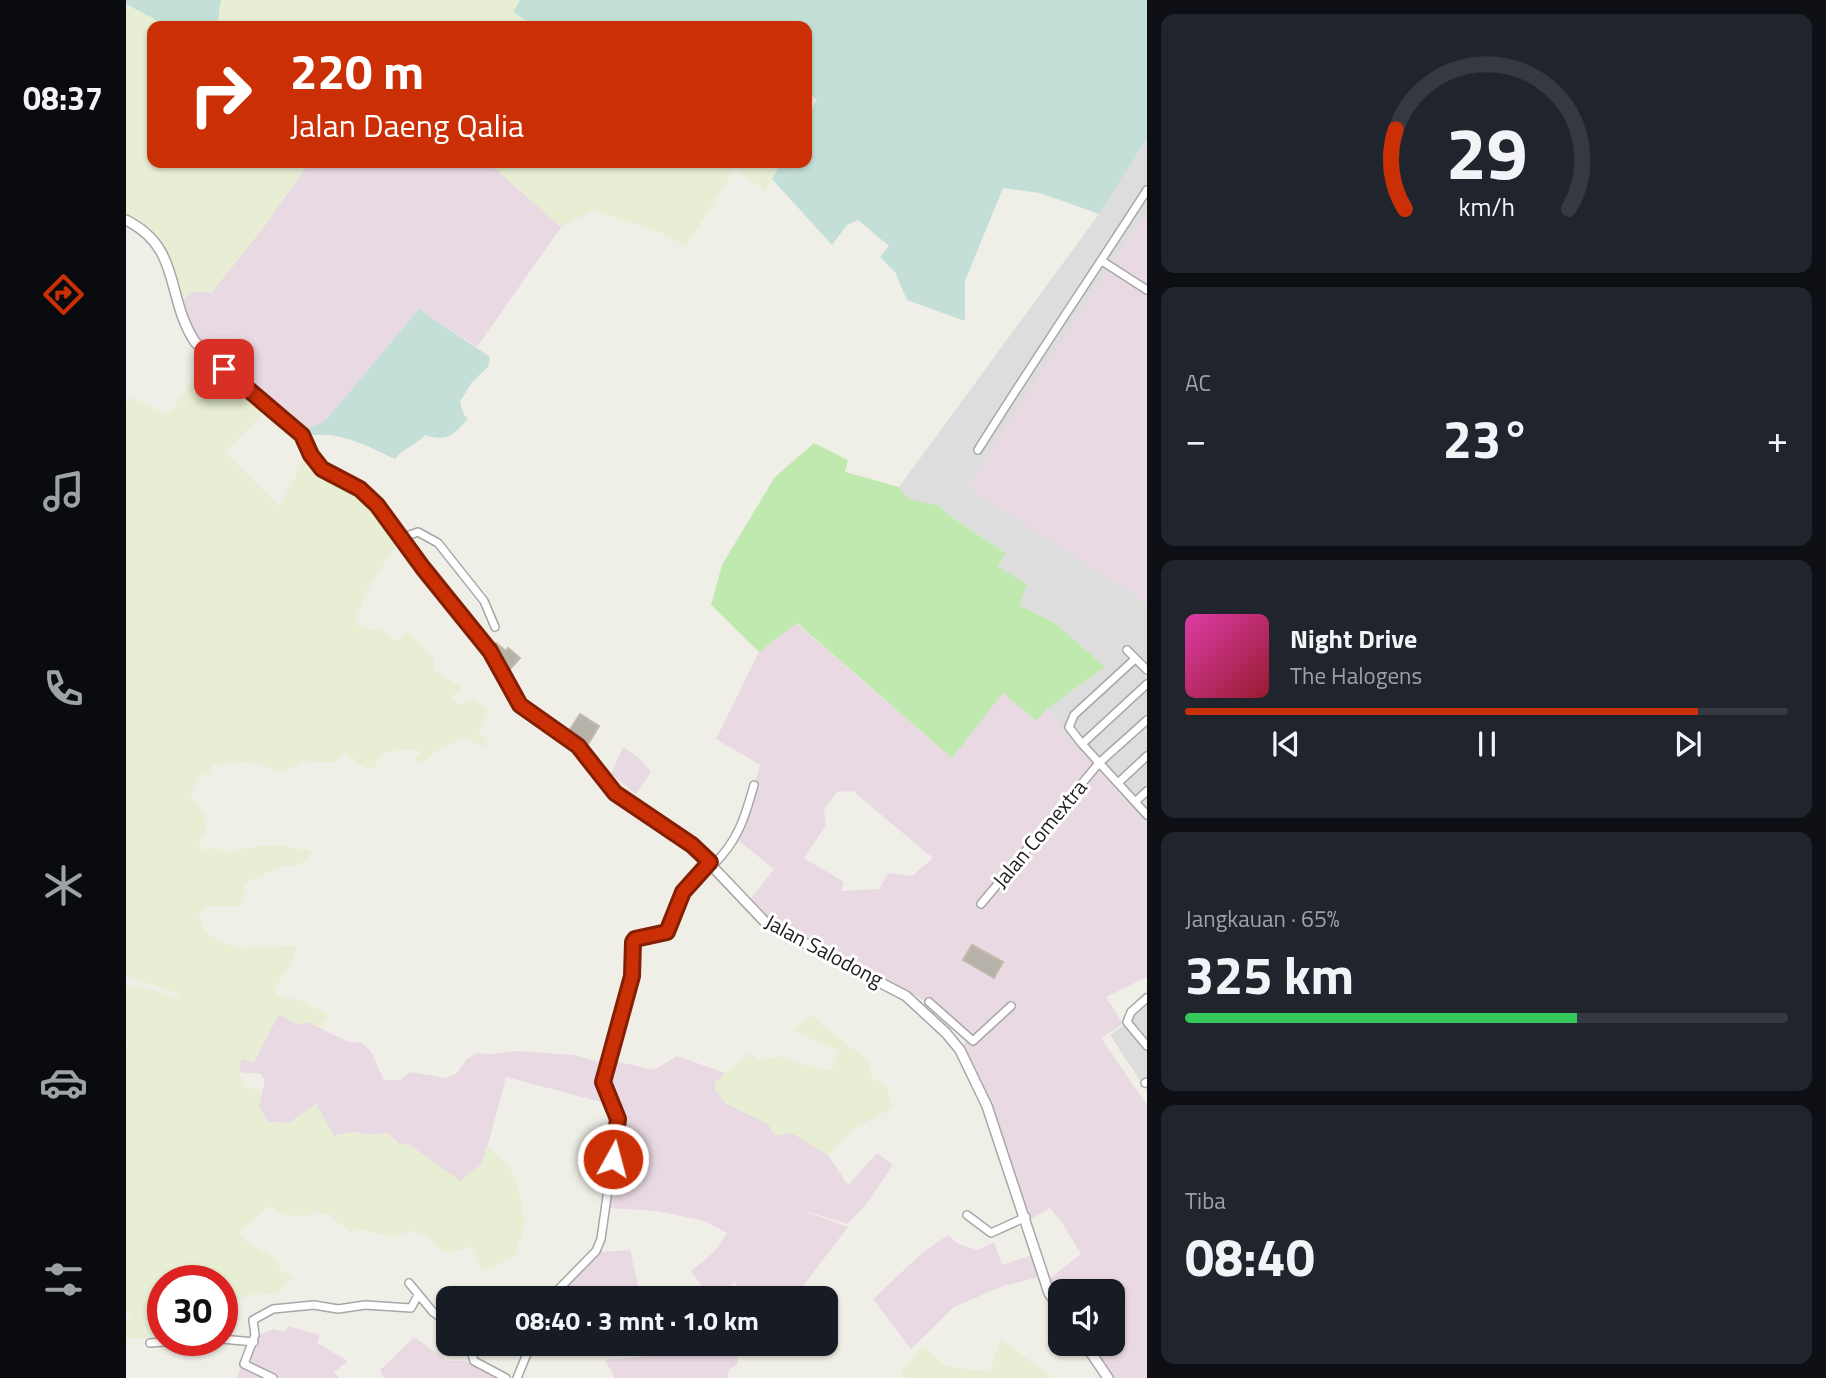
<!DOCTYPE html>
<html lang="id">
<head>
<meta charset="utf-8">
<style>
  :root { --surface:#171b24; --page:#20242c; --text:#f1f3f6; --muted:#9ea1a6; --line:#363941; --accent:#cb2f06 }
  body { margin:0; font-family:"Titillium Web",sans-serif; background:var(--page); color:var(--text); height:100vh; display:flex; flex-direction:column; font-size:26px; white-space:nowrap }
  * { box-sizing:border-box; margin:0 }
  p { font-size:23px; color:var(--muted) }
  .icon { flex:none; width:38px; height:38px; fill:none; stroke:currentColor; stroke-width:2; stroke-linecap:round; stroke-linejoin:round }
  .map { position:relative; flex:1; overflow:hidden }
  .panel { display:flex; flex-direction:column; gap:14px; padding:14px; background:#0d0f14; width:679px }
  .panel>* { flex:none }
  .hud { position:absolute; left:21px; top:21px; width:665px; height:147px; border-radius:14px; box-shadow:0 2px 5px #0004; background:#cb2f06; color:#fff; overflow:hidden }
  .fabs { position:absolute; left:922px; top:1279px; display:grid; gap:14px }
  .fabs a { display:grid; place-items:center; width:77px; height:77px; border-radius:14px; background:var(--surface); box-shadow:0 2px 5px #0004; font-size:35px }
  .speed { position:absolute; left:21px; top:1265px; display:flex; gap:14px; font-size:35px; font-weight:700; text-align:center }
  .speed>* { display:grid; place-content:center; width:91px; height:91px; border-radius:50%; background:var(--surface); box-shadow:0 2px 5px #0004; line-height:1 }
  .speed .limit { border:10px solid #d22; background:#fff; color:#111 }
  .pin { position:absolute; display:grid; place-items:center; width:60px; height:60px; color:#fff; margin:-30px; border-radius:14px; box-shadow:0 4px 10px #0006 }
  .me { position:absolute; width:77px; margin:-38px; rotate:7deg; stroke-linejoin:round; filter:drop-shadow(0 0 5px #0008) }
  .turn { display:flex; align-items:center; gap:24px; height:147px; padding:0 28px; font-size:32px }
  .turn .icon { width:91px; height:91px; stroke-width:2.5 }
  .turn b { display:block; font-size:49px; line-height:60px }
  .big { font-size:52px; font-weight:700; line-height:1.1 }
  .panel .card { flex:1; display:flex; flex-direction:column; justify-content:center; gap:10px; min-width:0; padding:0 24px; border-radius:14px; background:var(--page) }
  .panel .dial { align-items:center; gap:0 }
  .dial svg { height:182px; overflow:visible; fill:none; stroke:var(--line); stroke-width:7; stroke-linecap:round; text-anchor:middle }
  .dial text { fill:var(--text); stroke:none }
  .song { display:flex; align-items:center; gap:21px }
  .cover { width:84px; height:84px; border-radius:10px; background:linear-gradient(135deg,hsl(320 70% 55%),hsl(350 70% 35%)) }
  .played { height:7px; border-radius:4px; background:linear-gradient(90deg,var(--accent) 85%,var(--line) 85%) }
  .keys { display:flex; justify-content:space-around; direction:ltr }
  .heat { display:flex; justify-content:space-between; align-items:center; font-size:38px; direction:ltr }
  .charge { height:10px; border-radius:5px; background:linear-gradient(90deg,#34c759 65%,var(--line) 0) }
  .trip { position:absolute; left:310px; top:1286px; width:402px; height:70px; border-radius:14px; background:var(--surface); box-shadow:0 2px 5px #0004; font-weight:700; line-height:70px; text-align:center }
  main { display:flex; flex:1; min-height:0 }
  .tab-bar { display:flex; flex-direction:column; width:126px; justify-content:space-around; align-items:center; background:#090b0e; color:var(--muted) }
  .tab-bar .icon { width:49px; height:49px }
  .tab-bar .active { color:var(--accent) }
  .tab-bar b { font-size:32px; color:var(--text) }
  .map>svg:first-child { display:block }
  .residential { fill:#dedddd }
  .industrial { fill:#e9d9e3; fill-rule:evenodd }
  .farmland { fill:#e7eed3 }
  .grass { fill:#bfe9af }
  .wetland { fill:#c4ded8 }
  .building { fill:#b6b2a9; stroke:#c2b9aa; stroke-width:2 }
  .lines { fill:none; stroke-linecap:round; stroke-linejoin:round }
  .minor-casing { stroke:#a7a7a7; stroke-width:10 }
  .tertiary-casing { stroke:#a7a7a7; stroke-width:12 }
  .minor { stroke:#fff; stroke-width:7 }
  .tertiary { stroke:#fff; stroke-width:9 }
  .route-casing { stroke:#841f04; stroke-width:18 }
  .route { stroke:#cb2f06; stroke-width:12 }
  .labels { text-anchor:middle; stroke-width:6; stroke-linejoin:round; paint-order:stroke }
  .street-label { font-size:21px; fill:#202020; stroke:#fff }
</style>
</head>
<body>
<main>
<nav class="tab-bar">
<b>08:37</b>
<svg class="icon active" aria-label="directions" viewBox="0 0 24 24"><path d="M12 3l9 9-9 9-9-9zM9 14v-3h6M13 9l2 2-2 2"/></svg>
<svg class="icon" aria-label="music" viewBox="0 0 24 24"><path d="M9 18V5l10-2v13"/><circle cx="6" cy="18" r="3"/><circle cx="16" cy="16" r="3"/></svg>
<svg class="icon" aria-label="phone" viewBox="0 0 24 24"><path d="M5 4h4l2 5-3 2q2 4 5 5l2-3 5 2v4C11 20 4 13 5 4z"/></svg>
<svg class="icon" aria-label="climate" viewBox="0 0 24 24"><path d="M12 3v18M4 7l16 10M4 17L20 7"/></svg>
<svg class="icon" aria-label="car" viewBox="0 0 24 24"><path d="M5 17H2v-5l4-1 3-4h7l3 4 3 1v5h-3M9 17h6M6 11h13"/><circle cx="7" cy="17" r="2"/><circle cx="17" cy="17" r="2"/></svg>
<svg class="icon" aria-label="filters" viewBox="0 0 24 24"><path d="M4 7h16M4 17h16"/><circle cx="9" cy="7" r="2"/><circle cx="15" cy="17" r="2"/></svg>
</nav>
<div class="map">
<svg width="1021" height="1378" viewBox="0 0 1021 1378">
  <rect width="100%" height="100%" fill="#f0efe7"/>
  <!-- residential -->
  <path class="residential" d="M1021 139V826L967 762 936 733V726L921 709 979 667 929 623 893 605 872 567 880 553 821 514 814 506 787 501 776 495 773 487 973 214Z
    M1021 990V1091L984 1035 997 1026 998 1017 1006 1004Z"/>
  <!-- industrial -->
  <path class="industrial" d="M183 163H363L435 227 351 347 293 309 198 422 177 429 150 410 69 334 54 302 68 291 85 293 137 228Z
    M1016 217 1021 220V603L841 487Z
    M670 623 825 757 877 693 910 720 921 709 936 726 937 733 966 762 1021 826V977L980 997 997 1024 975 1038 1021 1105V1378H987L962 1344H987V1292H934V1300L922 1280 955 1254 937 1224 924 1208 903 1220 860 1093 835 1047 841 1040 793 997 649 924 623 901 648 869 613 841 634 765 590 739 633 652ZM727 791 785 840 807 858 786 876 762 873 753 889 715 891 718 882 678 858 700 825 698 809 711 792Z
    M497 747 513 758 525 772 510 794 485 774Z
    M153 1014 171 1024 182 1022 220 1041 235 1043 244 1050 258 1080H274L284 1072 320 1078 331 1073 341 1059 351 1053 365 1054 393 1051 447 1055 481 1064 473 1089 479 1103 380 1077 357 1163 335 1182 282 1144H273L261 1133 245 1135 227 1132 208 1136 190 1104 163 1123 141 1122 133 1106 139 1080 135 1074 113 1072 115 1059 128 1061Z
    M551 1056 599 1073 589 1083 599 1103 642 1124 649 1135 666 1133 702 1155 722 1185 751 1153 767 1165 739 1206 721 1224 667 1207 722 1227 674 1290 685 1298H620L609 1282 584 1298 565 1271 588 1252 601 1233 578 1221 531 1211 484 1208 496 1123 480 1086 485 1060 528 1070Z
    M822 1235 832 1244 852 1250 868 1242 876 1265 909 1254 913 1277 877 1286 828 1307 785 1349 747 1299 796 1253Z
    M504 1250 515 1298H428L473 1252Z
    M162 1326 194 1335 191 1343 222 1361 208 1372 213 1378H111L125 1339 147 1329 160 1332Z
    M288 1337 321 1361H339L371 1378H258L254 1370Z
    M609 1345 612 1364 603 1370 601 1378H489L479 1360 582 1351Z"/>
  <!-- farmland -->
  <path class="farmland" d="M95 0H394L387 12 408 26H91Z
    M0 4 41 26H26V163H183L137 228 85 293 68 291 54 302 42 254 26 230 13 219 0 214Z
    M363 163H655L639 191 609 169 560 246 533 232 467 210 435 227Z
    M81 361 115 387 138 412 99 453 154 506 177 461 197 480 214 485 246 509 270 545 239 594 229 624 247 630 252 629 272 641 282 632 309 661 307 669 335 687 326 698 335 705 344 699 364 710 352 732 362 738 359 747 338 738 313 749 295 765 289 758 295 752 278 749 256 754 249 767 239 768 219 753 209 762 176 761 159 772 124 762 94 765 86 762 85 774 72 776 64 795 78 814 80 830 73 841 76 851 89 847 101 853 118 848 148 845 186 851 183 858 173 865 154 867 118 884 119 895 114 906H83L72 914 78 930 91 940 112 948 171 946 165 964 150 986V995L179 1002 203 1015 195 1027 182 1022 171 1024 152 1014 128 1062 115 1059 113 1072 118 1087 136 1090 133 1106 141 1122 163 1123 190 1104 208 1136 226 1132 245 1135 261 1133 273 1144H282L334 1181 356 1163 361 1146 383 1166 391 1182 399 1222 389 1257 360 1270 355 1267 344 1247 323 1253 315 1250 300 1235 287 1231 267 1237 233 1229 226 1233 202 1214 186 1212 182 1216 158 1215 144 1206 113 1232 119 1241 150 1259 155 1270 169 1278 159 1283 151 1294 130 1293 112 1300 96 1297V1281H37V1337L0 1338V1322L5 1312H0V1050L3 1042H0V986L26 989 51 999 52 994 0 976V405L3 397 42 415Z
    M686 1014 701 1029 743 1061 745 1077 761 1087 767 1108 728 1129 702 1155 666 1133 649 1135 642 1124 599 1103 589 1089V1083L599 1073 625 1053 634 1060 656 1056 671 1063 705 1071 713 1051 667 1031Z
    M874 1339 921 1373 924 1378H779L775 1372 798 1346 820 1366 864 1372Z"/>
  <!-- grass -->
  <path class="grass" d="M688 443 722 460 719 472 773 487C779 503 799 501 814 506L821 514 880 553 872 567 901 584 893 605 929 623 979 667 921 709 910 721 877 693 826 758 671 623 633 652 585 605 596 565 649 477Z"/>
  <!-- wetland -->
  <path class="wetland" d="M0 0H95L91 26H41L0 4Z
    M394 0H1021V139L973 214 914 193 877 188 839 281V321L781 300 769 272 754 257 763 246 732 220 721 225 706 245 646 179 655 163H681V118L691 99 681 93V26H408L387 12Z
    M293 309 364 357 362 367 346 382 334 402 338 415 342 419C325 436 323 442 299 435 289 446 278 447 269 459 241 446 213 430 181 436L177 429 198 422Z"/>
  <!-- building -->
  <path class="building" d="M370 643 380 651 382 648 394 658 383 670 368 645Z
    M454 714 473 726 461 746 443 731Z
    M846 945 877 962 868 978 837 960Z"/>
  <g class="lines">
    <defs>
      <path id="minor" d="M976 261 1021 290
        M852 450C907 362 965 277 1021 190
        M275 538 292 532 312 543 358 601 369 627
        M1001 650 1021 670
        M1009 659 948 715 943 727 956 744 1021 815
        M956 744 1021 684
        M992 783 1021 756
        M1009 802 1021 791
        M587 865C612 841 619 817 628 785
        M855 904 973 763 1021 720
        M1021 998 1005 1012 1001 1022 1021 1046
        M803 1002 847 1041 885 1006
        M1019 1083 1021 1082
        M841 1215 865 1233 900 1217
        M283 1283 307 1312 322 1323
        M424 1298 470 1251 475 1239 492 1119 477 1082 506 976 507 942 509 939 541 932 557 892 584 862
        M96 1339 128 1342
        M24 1343 64 1340
        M343 1344 348 1361 380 1378
        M147 1378 118 1364 129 1335 127 1320 147 1309 188 1305 212 1309 239 1305 285 1308 292 1295
        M391 1378 405 1344"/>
      <path id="tertiary" d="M0 220C56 248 39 296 69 342L176 435 185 455 196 469 234 489 252 505 297 568 364 651 394 705 452 746 489 793 566 845 640 923 780 996 820 1033 834 1050 861 1106 923 1293 934 1309
        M959 1344 982 1378"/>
    </defs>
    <!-- minor casing -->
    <use href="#minor" class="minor-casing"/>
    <!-- tertiary casing -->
    <use href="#tertiary" class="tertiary-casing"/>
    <!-- minor -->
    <use href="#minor" class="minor"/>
    <!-- tertiary -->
    <use href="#tertiary" class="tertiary"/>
  </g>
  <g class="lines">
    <defs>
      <path id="route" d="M98 369 176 435 185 455 196 469 234 489 251 505 297 568 364 651 394 705 452 746 489 793 566 845 584 862 557 892 541 932 509 939 507 942 506 976 477 1082 492 1119 487 1159"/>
    </defs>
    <!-- route casing -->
    <use href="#route" class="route-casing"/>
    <!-- route -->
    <use href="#route" class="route"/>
  </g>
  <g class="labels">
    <!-- street labels -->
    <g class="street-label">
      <text transform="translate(914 834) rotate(-50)" y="7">Jalan Comextra</text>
      <text transform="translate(698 951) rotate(28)" y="7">Jalan Salodong</text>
    </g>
  </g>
</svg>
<div class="fabs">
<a><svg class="icon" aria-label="sound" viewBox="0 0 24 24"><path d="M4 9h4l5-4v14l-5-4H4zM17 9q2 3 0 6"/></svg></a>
</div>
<div class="speed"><div class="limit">30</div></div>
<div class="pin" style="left:98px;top:369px;background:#d93025"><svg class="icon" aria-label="arrive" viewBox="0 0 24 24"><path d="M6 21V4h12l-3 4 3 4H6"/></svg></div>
<svg class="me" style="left:487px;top:1159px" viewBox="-20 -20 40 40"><circle r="17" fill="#cb2f06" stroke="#fff" stroke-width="3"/><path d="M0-11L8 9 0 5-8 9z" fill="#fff"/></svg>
<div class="trip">08:40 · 3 mnt · 1.0 km</div>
<div class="hud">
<div class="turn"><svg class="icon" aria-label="right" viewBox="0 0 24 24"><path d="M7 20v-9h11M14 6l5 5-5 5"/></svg><div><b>220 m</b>Jalan Daeng Qalia</div></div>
</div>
</div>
<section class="panel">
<div class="card dial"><svg viewBox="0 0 100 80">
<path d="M14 69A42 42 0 1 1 86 69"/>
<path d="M14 69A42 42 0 0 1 10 34" stroke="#cb2f06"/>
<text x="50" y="56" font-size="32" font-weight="700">29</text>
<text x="50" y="72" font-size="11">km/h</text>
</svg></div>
<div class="card"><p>AC</p>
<div class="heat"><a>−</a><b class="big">23°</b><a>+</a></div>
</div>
<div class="card">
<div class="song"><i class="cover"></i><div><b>Night Drive</b><p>The Halogens</p></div></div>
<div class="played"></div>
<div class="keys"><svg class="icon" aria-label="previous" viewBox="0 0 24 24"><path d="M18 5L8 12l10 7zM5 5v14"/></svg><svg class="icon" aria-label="pause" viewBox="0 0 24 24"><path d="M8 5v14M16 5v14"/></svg><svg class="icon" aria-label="next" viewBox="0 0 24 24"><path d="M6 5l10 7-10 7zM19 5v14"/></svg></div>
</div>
<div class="card"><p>Jangkauan · 65%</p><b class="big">325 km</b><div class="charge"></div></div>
<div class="card"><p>Tiba</p><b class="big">08:40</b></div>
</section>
</main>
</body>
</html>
